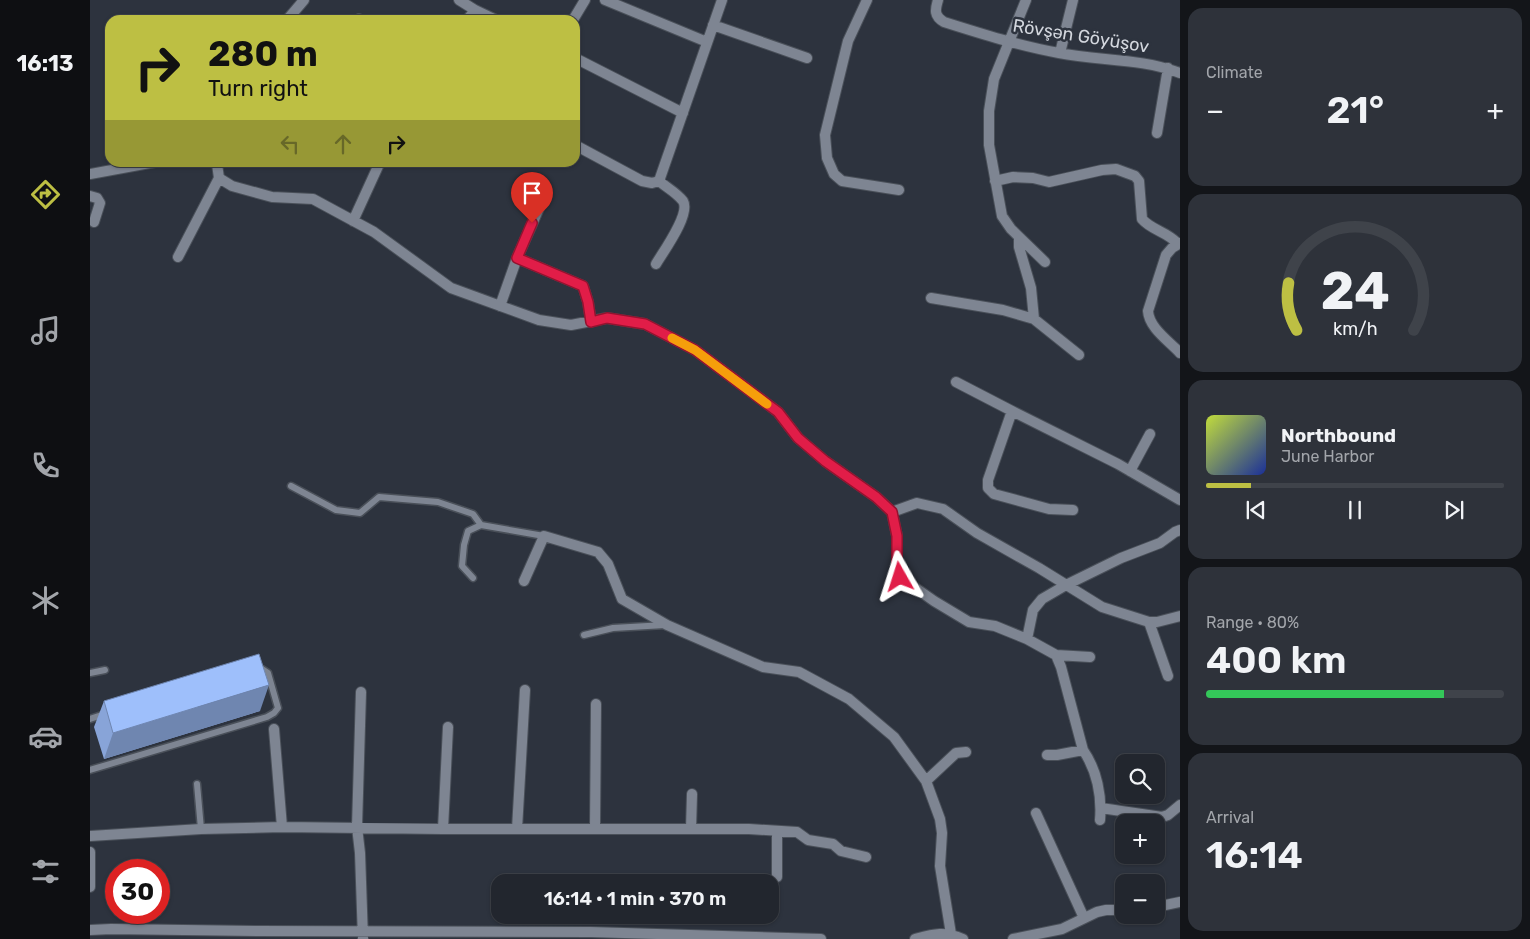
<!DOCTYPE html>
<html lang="en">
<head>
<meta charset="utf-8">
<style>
  :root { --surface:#22262e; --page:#2e323a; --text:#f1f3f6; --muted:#a2a5aa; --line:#3f434a; --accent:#bdbf43 }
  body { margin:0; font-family:Rubik,sans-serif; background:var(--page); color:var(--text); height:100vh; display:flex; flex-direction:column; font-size:19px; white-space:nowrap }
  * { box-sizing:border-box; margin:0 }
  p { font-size:16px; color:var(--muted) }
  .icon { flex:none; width:28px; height:28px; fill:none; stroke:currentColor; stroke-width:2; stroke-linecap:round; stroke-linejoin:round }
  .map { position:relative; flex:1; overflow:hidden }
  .sheet { display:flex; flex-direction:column; gap:8px; padding:8px; background:#131519; width:350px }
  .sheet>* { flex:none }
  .top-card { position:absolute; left:15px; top:15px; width:475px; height:152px; border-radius:15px; box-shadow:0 1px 4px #0004,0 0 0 1px var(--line); background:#bdbf43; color:#111; overflow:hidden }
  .buttons { position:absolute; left:1025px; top:754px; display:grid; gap:10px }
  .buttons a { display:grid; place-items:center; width:50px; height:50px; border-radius:10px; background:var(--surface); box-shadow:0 1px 4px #0004,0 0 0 1px var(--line); font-size:25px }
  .speed { position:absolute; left:15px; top:859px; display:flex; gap:10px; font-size:25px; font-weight:700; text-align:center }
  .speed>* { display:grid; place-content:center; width:65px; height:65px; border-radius:50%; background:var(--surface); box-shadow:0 1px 4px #0004,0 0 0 1px var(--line); line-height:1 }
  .speed .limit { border:8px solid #d22; background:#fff; color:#111 }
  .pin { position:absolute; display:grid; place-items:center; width:42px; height:42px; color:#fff; margin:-51px -21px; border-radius:50% 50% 50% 0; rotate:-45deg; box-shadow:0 0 5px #0007 }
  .pin .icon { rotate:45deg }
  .me { position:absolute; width:55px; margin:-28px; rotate:354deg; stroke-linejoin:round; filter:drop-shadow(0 0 4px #0008) }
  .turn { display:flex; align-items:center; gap:18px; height:105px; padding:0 20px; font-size:22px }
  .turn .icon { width:65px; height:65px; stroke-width:2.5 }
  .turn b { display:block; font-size:35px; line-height:42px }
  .lanes { display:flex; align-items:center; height:48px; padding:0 20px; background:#0003; justify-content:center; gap:25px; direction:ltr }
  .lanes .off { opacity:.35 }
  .big { font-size:38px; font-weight:600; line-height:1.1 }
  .sheet .widget { flex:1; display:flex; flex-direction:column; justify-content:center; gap:8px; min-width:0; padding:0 18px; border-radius:15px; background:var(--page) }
  .sheet .dial { align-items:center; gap:0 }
  .dial svg { height:130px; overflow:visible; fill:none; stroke:var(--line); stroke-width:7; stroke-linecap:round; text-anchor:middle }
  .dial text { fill:var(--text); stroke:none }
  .song { display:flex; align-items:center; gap:15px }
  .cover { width:60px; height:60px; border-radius:8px; background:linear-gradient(135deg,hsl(70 70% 55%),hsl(230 70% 35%)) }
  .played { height:5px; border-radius:2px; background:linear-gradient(90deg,var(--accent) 15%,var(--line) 15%) }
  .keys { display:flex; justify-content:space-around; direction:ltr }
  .heat { display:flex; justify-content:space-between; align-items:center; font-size:28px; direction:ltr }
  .charge { height:8px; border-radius:4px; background:linear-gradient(90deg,#34c759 80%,var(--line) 0) }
  .trip { position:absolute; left:401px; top:874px; width:288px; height:50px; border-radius:15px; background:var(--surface); box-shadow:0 1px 4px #0004,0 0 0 1px var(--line); font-weight:600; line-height:50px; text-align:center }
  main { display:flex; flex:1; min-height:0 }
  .tabs { display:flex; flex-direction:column; width:90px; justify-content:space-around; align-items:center; background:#0e0f12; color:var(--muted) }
  .tabs .icon { width:35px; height:35px }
  .tabs .active { color:var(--accent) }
  .tabs b { font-size:22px; color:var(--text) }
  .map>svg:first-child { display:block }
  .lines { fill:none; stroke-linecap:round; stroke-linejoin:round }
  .lane-casing { stroke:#4a5059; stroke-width:9 }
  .street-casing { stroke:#4a5059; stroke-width:12 }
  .lane { stroke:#7e8592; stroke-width:6 }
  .street { stroke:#7e8592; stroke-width:10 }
  .wall { fill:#88a4d8 }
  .shaded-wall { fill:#6f86b0 }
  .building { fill:#9ebffb; stroke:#6f86b0 }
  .route-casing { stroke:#92132f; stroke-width:12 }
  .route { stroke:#e11d48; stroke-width:9 }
  .slow { stroke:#f59e0b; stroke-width:9 }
  .labels { text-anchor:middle; stroke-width:5; stroke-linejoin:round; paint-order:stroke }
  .street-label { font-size:18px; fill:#d3d7de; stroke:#2d333e }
</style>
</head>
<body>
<main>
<nav class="tabs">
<b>16:13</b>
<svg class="icon active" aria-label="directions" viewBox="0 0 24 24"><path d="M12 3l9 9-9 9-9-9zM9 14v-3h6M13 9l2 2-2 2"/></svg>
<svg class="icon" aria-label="music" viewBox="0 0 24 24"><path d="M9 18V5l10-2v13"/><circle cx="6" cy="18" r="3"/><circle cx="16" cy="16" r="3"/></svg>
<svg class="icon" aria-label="phone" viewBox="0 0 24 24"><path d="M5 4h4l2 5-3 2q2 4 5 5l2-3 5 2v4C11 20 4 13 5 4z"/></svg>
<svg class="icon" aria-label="climate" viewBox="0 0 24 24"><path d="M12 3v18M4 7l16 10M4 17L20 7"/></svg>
<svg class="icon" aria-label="car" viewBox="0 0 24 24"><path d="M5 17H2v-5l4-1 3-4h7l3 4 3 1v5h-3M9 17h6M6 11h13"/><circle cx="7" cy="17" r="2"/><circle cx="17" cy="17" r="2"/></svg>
<svg class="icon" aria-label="filters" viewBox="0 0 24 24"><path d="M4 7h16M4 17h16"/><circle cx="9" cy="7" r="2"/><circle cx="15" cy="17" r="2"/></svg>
</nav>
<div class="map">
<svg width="1090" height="939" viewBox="0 0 1090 939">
  <rect width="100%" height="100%" fill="#2d333e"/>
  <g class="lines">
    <defs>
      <path id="lane" d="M201 486 246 510 270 513 289 497 348 502 383 514 391 525 454 536
        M383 578 372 566 374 545 378 531 391 525
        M494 635 523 628 575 625
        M0 673 15 670
        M0 719 15 714
        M0 770 177 717 184 713 188 708 178 673 172 669 167 670
        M107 784 111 829"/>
      <path id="street" d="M369 0 385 10 406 20
        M515 0 617 42
        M777 0 758 41 735 135 737 158 744 174 752 181 809 190
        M848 0C845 10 844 16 854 22 892 34 930 46 969 53 1010 61 1051 58 1090 73
        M936 0 904 79 899 111V145L912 216 921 229 955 262
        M269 19 271 20
        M197 20 214 0
        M377 20 385 10
        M483 20 495 0
        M623 25 717 58
        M970 53 983 0
        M485 58 593 113
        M1067 133 1078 68
        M485 145 552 181 562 183 569 181 632 0
        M127 164 129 178 142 186 182 197 223 199 284 232 361 288 449 320 481 325 517 318 555 324 605 350 688 412 708 438 735 461 786 497 802 512 807 536V563L810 577 844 601 879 622 905 626 937 639 966 655 971 667 993 750C1007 770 1012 796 1010 820
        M0 174 65 162
        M905 181 923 177 943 178 959 182 1012 170 1026 169 1045 176 1049 181 1052 219C1061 230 1078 232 1088 244
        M0 196 7 198 10 203 4 222
        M263 221 290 162
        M929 237V247L941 288 944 319
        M1090 243 1082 248 1076 255 1058 311C1059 328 1079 341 1090 353
        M88 257 129 178
        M427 258 493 286 498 302 501 322
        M566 264C573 252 601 214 593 201 587 193 576 187 569 181
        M841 298 913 310 944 319 989 355
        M410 306 427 258 450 206
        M866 382 922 411 1028 464 1090 500
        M922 411 898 480V488L904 494 959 509 983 510
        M1040 471 1060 434
        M802 512 827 503 853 509 887 533 949 568 1012 607 1059 622H1067L1090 616
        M434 581 454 536 508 552 518 564 532 599 577 625 673 667 709 672 759 699 804 737 836 781 850 819 852 833 850 866 861 934
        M1059 622 1078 676
        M937 639 943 610 952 599 976 585 1031 558 1070 543 1085 532 1090 530
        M966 655 1000 657
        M271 692 267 827 270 853 273 939
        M184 729 192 827
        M957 755H967L993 750
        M836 781 866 753 876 752
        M1011 808 1072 817 1078 815 1090 805
        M946 813 994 918
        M353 829 358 727
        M427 829 435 690
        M505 829 506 704
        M601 829 602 794
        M0 836 111 829 192 827 353 829H659L707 832 718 840 743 844 751 851 776 857
        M0 852V887
        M687 877V831
        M1066 907 1090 902
        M0 930 21 929 167 931 501 932 731 939
        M825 939C844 934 854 931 873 939
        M923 939 972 929 1007 912 1016 910H1034"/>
    </defs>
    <!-- lane casing -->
    <use href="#lane" class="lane-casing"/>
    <!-- street casing -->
    <use href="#street" class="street-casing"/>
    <!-- lane -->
    <use href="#lane" class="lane"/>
    <!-- street -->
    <use href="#street" class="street"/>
  </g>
  <!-- wall -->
  <path class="wall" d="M14 701 170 711 14 759 4 727Z"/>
  <!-- shaded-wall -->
  <path class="shaded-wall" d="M179 685 170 711 14 759 23 733Z"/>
  <!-- building -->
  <path class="building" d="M169 654 179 685 23 733 14 701Z"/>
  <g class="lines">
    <defs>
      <path id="route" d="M442 223 427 258 493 286 498 302 501 322 517 318 555 324 605 350 688 412 708 438 735 461 786 497 802 512 807 536V563L810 577"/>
    </defs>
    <!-- route casing -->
    <use href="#route" class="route-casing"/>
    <!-- route -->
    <use href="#route" class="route"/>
    <!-- slow -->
    <path class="slow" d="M582 338 605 350 677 404"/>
  </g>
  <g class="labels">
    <!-- street labels -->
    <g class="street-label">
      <text transform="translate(991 36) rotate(9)" y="6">Rövşən Göyüşov</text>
    </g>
  </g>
</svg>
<div class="buttons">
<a><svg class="icon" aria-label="search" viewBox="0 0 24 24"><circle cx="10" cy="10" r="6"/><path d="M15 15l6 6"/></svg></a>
<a>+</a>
<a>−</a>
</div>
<div class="speed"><div class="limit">30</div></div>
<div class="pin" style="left:442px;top:223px;background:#d93025"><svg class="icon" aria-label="arrive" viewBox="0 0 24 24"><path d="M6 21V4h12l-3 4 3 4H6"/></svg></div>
<svg class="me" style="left:810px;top:577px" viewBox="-20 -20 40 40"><path d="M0-17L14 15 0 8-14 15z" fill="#e11d48" stroke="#fff" stroke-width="4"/></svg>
<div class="trip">16:14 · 1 min · 370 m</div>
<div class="top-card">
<div class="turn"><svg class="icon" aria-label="right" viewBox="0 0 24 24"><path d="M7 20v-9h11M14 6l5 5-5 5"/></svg><div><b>280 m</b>Turn right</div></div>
<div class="lanes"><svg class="icon off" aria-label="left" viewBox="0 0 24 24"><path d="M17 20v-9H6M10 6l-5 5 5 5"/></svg><svg class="icon off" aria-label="ahead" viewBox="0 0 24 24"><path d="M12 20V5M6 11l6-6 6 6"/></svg><svg class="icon" aria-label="right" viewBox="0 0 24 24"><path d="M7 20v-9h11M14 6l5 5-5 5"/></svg></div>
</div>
</div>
<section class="sheet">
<div class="widget"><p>Climate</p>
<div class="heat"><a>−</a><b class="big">21°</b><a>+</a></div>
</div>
<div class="widget dial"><svg viewBox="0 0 100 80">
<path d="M14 69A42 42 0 1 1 86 69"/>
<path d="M14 69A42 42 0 0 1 9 40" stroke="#bdbf43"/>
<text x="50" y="56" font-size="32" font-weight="700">24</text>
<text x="50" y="72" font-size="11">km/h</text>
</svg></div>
<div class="widget">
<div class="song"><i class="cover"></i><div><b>Northbound</b><p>June Harbor</p></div></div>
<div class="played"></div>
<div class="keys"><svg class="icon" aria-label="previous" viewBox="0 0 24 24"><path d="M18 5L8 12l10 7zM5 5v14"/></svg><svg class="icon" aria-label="pause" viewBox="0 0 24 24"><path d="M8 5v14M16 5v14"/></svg><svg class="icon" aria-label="next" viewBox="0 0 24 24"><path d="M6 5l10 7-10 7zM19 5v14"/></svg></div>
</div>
<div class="widget"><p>Range · 80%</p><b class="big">400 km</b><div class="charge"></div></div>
<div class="widget"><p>Arrival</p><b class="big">16:14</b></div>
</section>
</main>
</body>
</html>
